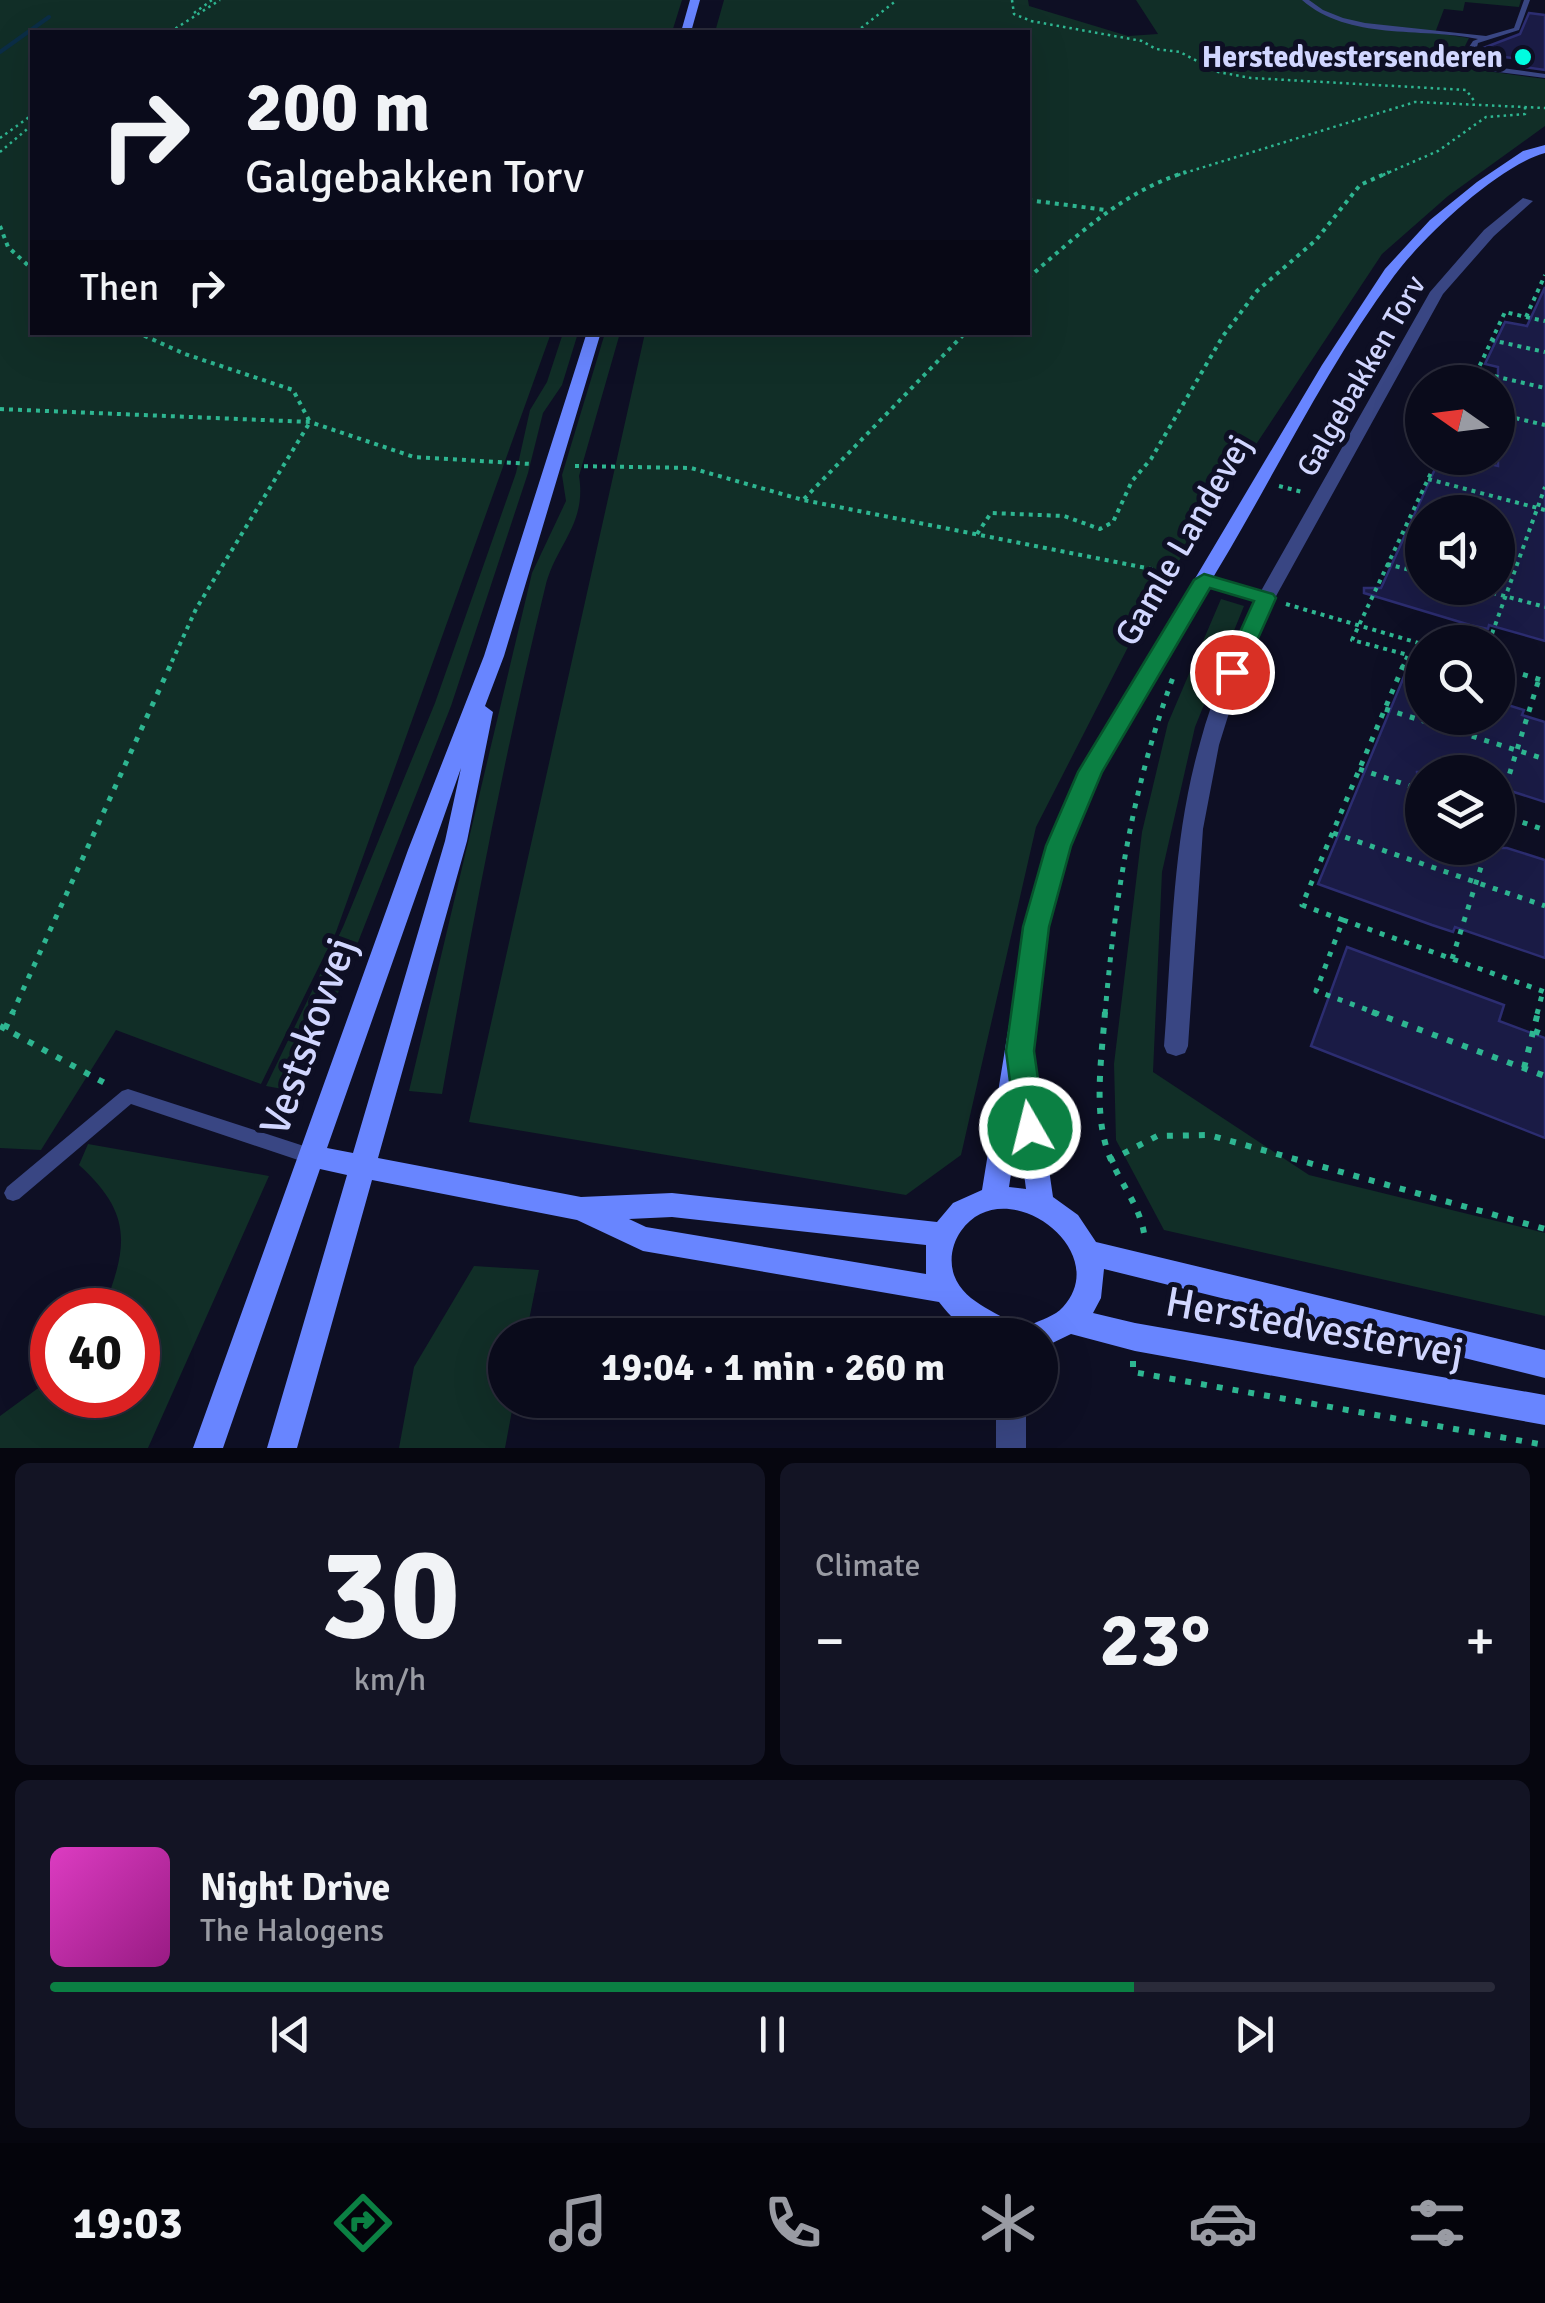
<!DOCTYPE html>
<html lang="en">
<head>
<meta charset="utf-8">
<style>
  :root { --surface:#0a0b1b; --page:#131424; --text:#f1f3f6; --muted:#999ba3; --line:#2a2b3a; --accent:#0b8043 }
  body { margin:0; font-family:Signika,sans-serif; background:var(--page); color:var(--text); height:100vh; display:flex; flex-direction:column; font-size:38px; white-space:nowrap }
  * { box-sizing:border-box; margin:0 }
  p { font-size:32px; color:var(--muted) }
  .icon { flex:none; width:55px; height:55px; fill:none; stroke:currentColor; stroke-width:2; stroke-linecap:round; stroke-linejoin:round }
  .map { position:relative; height:1448px; overflow:hidden }
  .panel { display:flex; flex-direction:column; gap:15px; padding:15px; background:#06060f; flex:1 }
  .panel>* { flex:none }
  .hud { position:absolute; left:30px; top:30px; width:1000px; height:305px; border-radius:0px; box-shadow:0 10px 40px #0002,0 0 0 2px var(--line); background:#0a0b1b; color:var(--text); overflow:hidden }
  .needle { width:65px; rotate:284deg }
  .tools { position:absolute; left:1405px; top:365px; display:grid; gap:20px }
  .tools a { display:grid; place-items:center; width:110px; height:110px; border-radius:50%; background:var(--surface); box-shadow:0 10px 40px #0002,0 0 0 2px var(--line); font-size:50px }
  .speed { position:absolute; left:30px; top:1288px; display:flex; gap:20px; font-size:50px; font-weight:700; text-align:center }
  .speed>* { display:grid; place-content:center; width:130px; height:130px; border-radius:50%; background:var(--surface); box-shadow:0 10px 40px #0002,0 0 0 2px var(--line); line-height:1 }
  .speed .limit { border:15px solid #d22; background:#fff; color:#111 }
  .pin { position:absolute; display:grid; place-items:center; width:85px; height:85px; color:#fff; margin:-42px; border:5px solid #fff; border-radius:50%; box-shadow:0 2px 10px #0007 }
  .me { position:absolute; width:110px; margin:-55px; rotate:352deg; stroke-linejoin:round; filter:drop-shadow(0 0 8px #0008) }
  .turn { display:flex; align-items:center; gap:35px; height:210px; padding:0 50px; font-size:45px }
  .turn .icon { width:130px; height:130px; stroke-width:2.5 }
  .turn b { display:block; font-size:70px; line-height:85px }
  .then { display:flex; align-items:center; height:95px; padding:0 50px; background:#0003; gap:20px; font-size:38px }
  .big { font-size:75px; font-weight:700; line-height:1.1 }
  .panel .tile { flex:1; display:flex; flex-direction:column; justify-content:center; gap:15px; min-width:0; padding:0 35px; border-radius:15px; background:var(--page) }
  .panel .dial { align-items:center; gap:0 }
  .dial b { font-size:130px; line-height:1 }
  .song { display:flex; align-items:center; gap:30px }
  .cover { width:120px; height:120px; border-radius:15px; background:linear-gradient(135deg,hsl(310 70% 55%),hsl(310 70% 35%)) }
  .played { height:10px; border-radius:5px; background:linear-gradient(90deg,var(--accent) 75%,var(--line) 75%) }
  .keys { display:flex; justify-content:space-around; direction:ltr }
  .heat { display:flex; justify-content:space-between; align-items:center; font-size:55px; direction:ltr }
  .panel .tiles { flex:1; display:grid; gap:15px; grid-template-columns:1fr 1fr }
  .tile:last-child { grid-column:span 2 }
  .trip { position:absolute; left:488px; top:1318px; width:570px; height:100px; border-radius:50px; background:var(--surface); box-shadow:0 10px 40px #0002,0 0 0 2px var(--line); font-weight:700; line-height:100px; text-align:center }
  .dock { display:flex; height:160px; justify-content:space-around; align-items:center; background:#04040b; color:var(--muted) }
  .dock .icon { width:70px; height:70px }
  .dock .active { color:var(--accent) }
  .dock b { font-size:45px; color:var(--text) }
  .map>svg:first-child { display:block }
  .green { fill:#112e27 }
  .lines { fill:none; stroke-linecap:round; stroke-linejoin:round }
  .stream { stroke:#0b2d46; stroke-width:4 }
  .building { fill:#1a1b45; stroke:#2c2d71; stroke-width:2.5; fill-rule:evenodd }
  .path-far3 { stroke:#2eb691; stroke-width:2.5; stroke-dasharray:2.5 4; stroke-linecap:butt }
  .path-far2 { stroke:#2eb691; stroke-width:4; stroke-dasharray:4 5; stroke-linecap:butt }
  .path-far1 { stroke:#2eb691; stroke-width:5; stroke-dasharray:5 8; stroke-linecap:butt }
  .path { stroke:#2eb691; stroke-width:6; stroke-dasharray:6 10; stroke-linecap:butt }
  .lane { fill:#394683; fill-rule:evenodd }
  .street { fill:#394683; fill-rule:evenodd }
  .secondary { fill:#6885ff; fill-rule:evenodd }
  .route { fill:#0b8043; stroke:#07532c; stroke-width:2.5 }
  .poi-dot { fill:#00fce0; stroke:#0e0f24; stroke-width:4 }
  .labels { text-anchor:middle; stroke-width:10; stroke-linejoin:round; paint-order:stroke }
  .far-poi-label { font-size:30px; font-weight:bold; fill:#d1d6ff; stroke:#0e0f24; text-anchor:end }
  .far-street-label { font-size:30px; fill:#d1d6ff; stroke:#0e0f24 }
  .street-label { font-size:35px; fill:#d1d6ff; stroke:#0e0f24 }
  .near-street-label { font-size:42px; fill:#d1d6ff; stroke:#0e0f24 }
</style>
</head>
<body>
<div class="map">
<svg width="1545" height="1448" viewBox="0 0 1545 1448">
  <rect width="100%" height="100%" fill="#0e0f24"/>
  <!-- green -->
  <path class="green" d="M0 0H682L672 32H32V332L551 333 336 932 261 1084 116 1030 41 1150 0 1148Z
    M724 0H1028L1029 6 1128 36 1158 34 1136 0H1521L1519 7 1465 2 1463 11 1444 9 1435 33 1469 38 1465 46 1479 70 1545 79V126L1448 196 1382 254 1149 606 1036 827 961 1155 906 1195 469 1122 645 333 1028 332V32H715Z
    M563 333H578L562 385 543 413 528 473 451 706 299 1092 266 1086 343 927 435 703 516 473 530 410 547 382Z
    M605 333H620L579 476C587 525 555 545 545 588 504 756 472 925 442 1094L409 1091 532 573 566 501 562 475Z
    M1221 599 1244 606 1195 727 1162 872 1153 1072 1309 1175 1545 1233V1316L1164 1230 1116 1140 1114 1064 1142 832 1168 723Z
    M88 1144 269 1176 148 1448H0V1416L52 1378V1395H138V1310H103C128 1246 133 1214 79 1165Z
    M474 1266 539 1270 526 1335H505V1400H514L505 1448H399L414 1367Z"/>
  <g class="lines">
    <!-- stream -->
    <path class="stream" d="M0 52 49 17"/>
  </g>
  <!-- building -->
  <path class="building" d="M1529 13 1545 15V70L1518 66 1520 59 1489 55 1483 48 1520 34Z
    M1545 287V641L1489 625 1488 629 1470 625 1364 593V588H1381L1440 458H1463L1498 466V367L1485 364 1505 322 1527 326ZM1422 512H1498V588H1422Z
    M1405 674 1422 679V718H1498V702L1524 710 1522 715 1545 722V802L1498 787V772H1417L1422 848H1507L1545 860V958L1455 927 1453 932 1432 925 1318 884Z
    M1347 947 1504 1005 1499 1021 1545 1038V1138L1311 1046Z"/>
  <g class="lines">
    <!-- path-far3 -->
    <path class="path-far3" d="M1012 0 1014 14 1031 21 1142 41 1156 49 1180 52 1218 72 1251 78 1466 90 1475 102
      M194 13 212 0
      M170 32 220 0
      M856 32 897 0
      M0 138 32 115
      M0 152 32 125
      M1178 175 1415 102 1545 108
      M1383 175 1438 151 1486 117 1525 114V105"/>
    <!-- path-far2 -->
    <path class="path-far2" d="M1028 200 1106 210
      M0 226 8 247 32 269
      M1028 278C1078 235 1122 192 1186 172
      M1526 317 1545 321
      M136 332 185 354 293 390 310 422 196 609 169 668
      M1491 340 1545 352
      M1477 372 1545 388
      M1472 382 1505 312 1526 317 1545 275
      M0 409 310 422 414 457 531 464
      M1498 414 1545 425
      M575 466 691 468 803 500 1182 575
      M1428 479 1545 510
      M1279 486 1302 492
      M804 499 966 332
      M977 534 991 513 1064 516 1100 529 1113 522 1132 481 1151 459 1223 336 1257 291 1316 240 1360 185 1389 172
      M1387 564 1422 573
      M1475 588 1545 607
      M1286 604 1422 644
      M1489 642 1545 487
      M1498 667 1503 668
      M1402 668 1408 655 1352 640 1438 458"/>
    <!-- path-far1 -->
    <path class="path-far1" d="M1498 667 1545 681
      M1385 709 1545 759
      M1359 769 1422 790
      M1498 811 1539 679
      M1498 814 1545 830
      M1333 833 1545 906
      M1343 920 1545 992
      M1452 959 1487 848
      M12 1014 170 666
      M1105 1014C1115 896 1133 783 1175 672
      M1379 1014 1316 991 1343 920 1302 905 1403 666
      M1537 1014 1543 991"/>
    <!-- path -->
    <path class="path" d="M1105 1012C1102 1054 1094 1105 1106 1146 1116 1181 1142 1204 1145 1241
      M1372 1012 1545 1076
      M0 1026 112 1087
      M5 1029 13 1012
      M1534 1031 1545 1035
      M1524 1068 1538 1012
      M1109 1161 1157 1136 1209 1135 1545 1229
      M1133 1361V1372L1545 1445"/>
    <!-- lane -->
    <path class="lane" d="M1302 0H1309L1323 10 1343 18 1365 23 1486 36 1514 28 1524 0H1530L1519 30 1478 43 1477 47 1495 67 1545 74V78L1490 71 1469 47 1473 41 1478 39C1420 27 1349 41 1302 0Z
      M128 1089 310 1148 316 1151 319 1156 316 1161 310 1164 131 1104 19 1199 13 1201 7 1199 4 1193 7 1187 122 1091Z"/>
    <!-- street -->
    <path class="street" d="M1523 198 1533 201 1494 236 1443 294 1275 598 1239 681 1219 745 1203 829 1188 1046 1185 1053 1176 1056 1167 1053 1164 1046C1172 945 1172 840 1200 743 1213 693 1235 647 1256 601L1198 584 1195 580 1204 575 1261 591 1430 292 1484 230Z
      M996 1400H1026V1448H996Z"/>
    <!-- secondary -->
    <path class="secondary" d="M690 0H700L691 32H681Z
      M1545 145V153C1498 166 1423 237 1394 276 1331 361 1283 458 1230 549 1174 644 1112 738 1071 841 1043 911 1038 991 1027 1064L1035 1073 1053 1197 1078 1215 1096 1242 1545 1350V1378L1104 1269 1101 1298 1093 1313 1135 1323 1545 1395V1425L1135 1351 1071 1334 1040 1349V1335H1026L1030 1325C1041 1320 1055 1316 1063 1307 1115 1250 1004 1169 961 1231 952 1244 949 1260 954 1275 966 1309 1012 1313 1021 1335 980 1335 966 1337 939 1302L643 1251 577 1220 372 1180 297 1448H267L347 1175 320 1169 223 1448H193L408 850 484 656 587 332H601L504 656 485 706 493 712 467 841 378 1158 581 1197 672 1193 937 1222 953 1203 982 1190 1025 927 1047 846 1080 772 1322 365 1385 269 1430 220 1477 182 1523 151ZM461 768 445 841 353 1153 327 1148ZM1018 1128 1026 1189 1009 1187ZM672 1217 926 1245V1274L646 1227 629 1219Z"/>
  </g>
  <!-- route -->
  <path class="route" d="M1204 574 1273 594 1276 598 1243 672 1232 679 1222 672 1254 601 1210 588 1102 772 1071 846 1049 927 1034 1051 1045 1128 1041 1136 1030 1140 1020 1136 1016 1128 1006 1051 1023 927 1046 846 1078 772 1194 580Z"/>
  <!-- markers -->
  <circle class="poi-dot" cx="1523" cy="57" r="10"/>
  <g class="labels">
    <!-- far-poi labels -->
    <g class="far-poi-label">
      <text x="1503" y="67">Herstedvestersenderen</text>
    </g>
    <!-- far-street labels -->
    <g class="far-street-label">
      <text transform="translate(1361 376) rotate(-60)" y="10">Galgebakken Torv</text>
    </g>
    <!-- street labels -->
    <g class="street-label">
      <text transform="translate(1183 540) rotate(-60)" y="12">Gamle Landevej</text>
    </g>
    <!-- near-street labels -->
    <g class="near-street-label">
      <text transform="translate(307 1036) rotate(-70)" y="15">Vestskovvej</text>
      <text transform="translate(1315 1326) rotate(10)" y="15">Herstedvestervej</text>
    </g>
  </g>
</svg>
<div class="tools">
<a><svg class="needle" viewBox="-14 -14 28 28"><path d="M0-13l5 13h-10z" fill="#e53935"/><path d="M0 13l5-13h-10z" fill="#999ba3"/></svg></a>
<a><svg class="icon" aria-label="sound" viewBox="0 0 24 24"><path d="M4 9h4l5-4v14l-5-4H4zM17 9q2 3 0 6"/></svg></a>
<a><svg class="icon" aria-label="search" viewBox="0 0 24 24"><circle cx="10" cy="10" r="6"/><path d="M15 15l6 6"/></svg></a>
<a><svg class="icon" aria-label="layers" viewBox="0 0 24 24"><path d="M12 4l9 5-9 5-9-5zM3 14l9 5 9-5"/></svg></a>
</div>
<div class="speed"><div class="limit">40</div></div>
<div class="pin" style="left:1232px;top:672px;background:#d93025"><svg class="icon" aria-label="arrive" viewBox="0 0 24 24"><path d="M6 21V4h12l-3 4 3 4H6"/></svg></div>
<svg class="me" style="left:1030px;top:1128px" viewBox="-20 -20 40 40"><circle r="17" fill="#0b8043" stroke="#fff" stroke-width="3"/><path d="M0-11L8 9 0 5-8 9z" fill="#fff"/></svg>
<div class="trip">19:04 · 1 min · 260 m</div>
<div class="hud">
<div class="turn"><svg class="icon" aria-label="right" viewBox="0 0 24 24"><path d="M7 20v-9h11M14 6l5 5-5 5"/></svg><div><b>200 m</b>Galgebakken Torv</div></div>
<div class="then">Then<svg class="icon" aria-label="right" viewBox="0 0 24 24"><path d="M7 20v-9h11M14 6l5 5-5 5"/></svg></div>
</div>
</div>
<section class="panel">
<div class="tiles">
<div class="tile dial"><b>30</b><p>km/h</p></div>
<div class="tile"><p>Climate</p>
<div class="heat"><a>−</a><b class="big">23°</b><a>+</a></div>
</div>
<div class="tile">
<div class="song"><i class="cover"></i><div><b>Night Drive</b><p>The Halogens</p></div></div>
<div class="played"></div>
<div class="keys"><svg class="icon" aria-label="previous" viewBox="0 0 24 24"><path d="M18 5L8 12l10 7zM5 5v14"/></svg><svg class="icon" aria-label="pause" viewBox="0 0 24 24"><path d="M8 5v14M16 5v14"/></svg><svg class="icon" aria-label="next" viewBox="0 0 24 24"><path d="M6 5l10 7-10 7zM19 5v14"/></svg></div>
</div>
</div>
</section>
<nav class="dock">
<b>19:03</b>
<svg class="icon active" aria-label="directions" viewBox="0 0 24 24"><path d="M12 3l9 9-9 9-9-9zM9 14v-3h6M13 9l2 2-2 2"/></svg>
<svg class="icon" aria-label="music" viewBox="0 0 24 24"><path d="M9 18V5l10-2v13"/><circle cx="6" cy="18" r="3"/><circle cx="16" cy="16" r="3"/></svg>
<svg class="icon" aria-label="phone" viewBox="0 0 24 24"><path d="M5 4h4l2 5-3 2q2 4 5 5l2-3 5 2v4C11 20 4 13 5 4z"/></svg>
<svg class="icon" aria-label="climate" viewBox="0 0 24 24"><path d="M12 3v18M4 7l16 10M4 17L20 7"/></svg>
<svg class="icon" aria-label="car" viewBox="0 0 24 24"><path d="M5 17H2v-5l4-1 3-4h7l3 4 3 1v5h-3M9 17h6M6 11h13"/><circle cx="7" cy="17" r="2"/><circle cx="17" cy="17" r="2"/></svg>
<svg class="icon" aria-label="filters" viewBox="0 0 24 24"><path d="M4 7h16M4 17h16"/><circle cx="9" cy="7" r="2"/><circle cx="15" cy="17" r="2"/></svg>
</nav>
</body>
</html>
